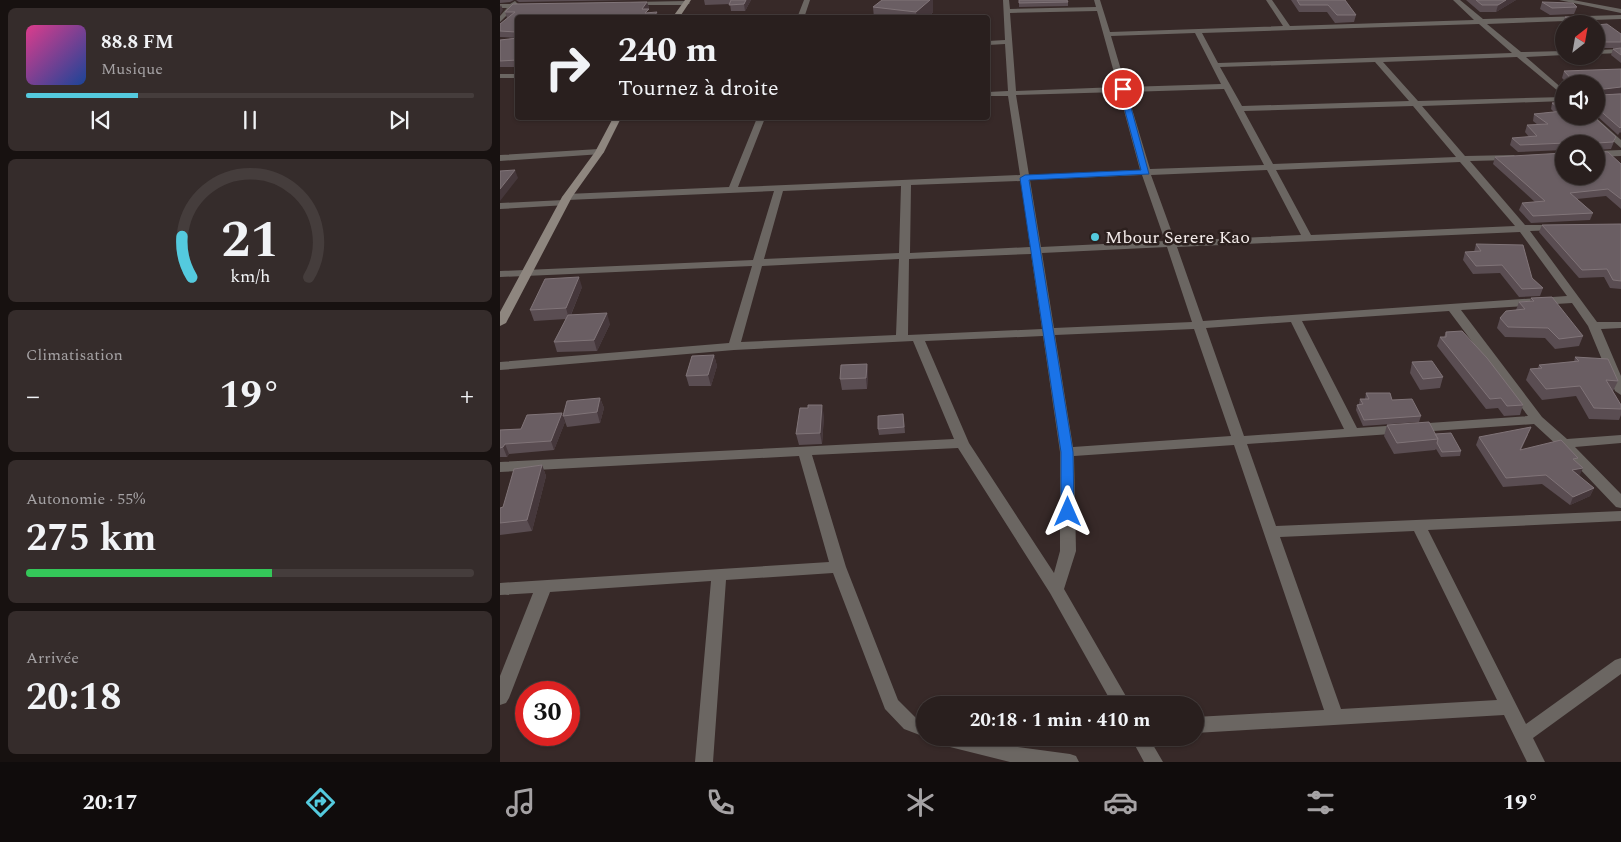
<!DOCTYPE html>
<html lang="fr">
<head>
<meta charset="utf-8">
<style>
  :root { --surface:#291f1e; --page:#352c2b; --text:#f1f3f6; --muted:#a5a2a4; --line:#453d3c; --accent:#54cade }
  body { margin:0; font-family:Spectral,serif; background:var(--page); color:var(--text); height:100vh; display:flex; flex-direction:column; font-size:19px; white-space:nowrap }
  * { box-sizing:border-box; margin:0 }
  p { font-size:16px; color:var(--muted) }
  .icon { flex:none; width:28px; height:28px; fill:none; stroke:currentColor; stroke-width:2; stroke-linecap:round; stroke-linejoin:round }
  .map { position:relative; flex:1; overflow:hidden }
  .side { display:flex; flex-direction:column; gap:8px; padding:8px; background:#171110; width:500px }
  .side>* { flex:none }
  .guide { position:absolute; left:15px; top:15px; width:475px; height:105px; border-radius:5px; box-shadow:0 1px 4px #0004,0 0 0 1px var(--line); background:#291f1e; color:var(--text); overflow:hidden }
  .needle { width:32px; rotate:31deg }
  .fabs { position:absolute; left:1055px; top:15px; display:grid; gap:10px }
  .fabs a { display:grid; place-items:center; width:50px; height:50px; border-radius:50%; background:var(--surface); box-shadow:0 1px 4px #0004,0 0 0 1px var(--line); font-size:25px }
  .speed { position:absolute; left:15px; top:681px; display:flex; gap:10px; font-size:25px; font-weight:700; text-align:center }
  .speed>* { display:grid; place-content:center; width:65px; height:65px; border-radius:50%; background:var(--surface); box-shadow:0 1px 4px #0004,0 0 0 1px var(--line); line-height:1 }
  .speed .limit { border:8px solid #d22; background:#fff; color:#111 }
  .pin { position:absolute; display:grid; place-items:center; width:42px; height:42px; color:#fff; margin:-21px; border:2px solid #fff; border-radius:50%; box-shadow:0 1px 5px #0007 }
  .me { position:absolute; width:55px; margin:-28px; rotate:0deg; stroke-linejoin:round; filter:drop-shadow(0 0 4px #0008) }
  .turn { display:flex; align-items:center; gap:18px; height:105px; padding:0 20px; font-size:22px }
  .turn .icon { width:65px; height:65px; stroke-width:2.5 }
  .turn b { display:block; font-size:35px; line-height:42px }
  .big { font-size:38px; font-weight:700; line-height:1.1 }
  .side .widget { flex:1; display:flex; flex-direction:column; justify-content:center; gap:8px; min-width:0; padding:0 18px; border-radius:8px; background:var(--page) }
  .side .dial { align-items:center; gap:0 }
  .dial svg { height:130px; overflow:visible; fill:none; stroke:var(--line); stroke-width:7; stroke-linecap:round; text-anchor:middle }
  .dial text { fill:var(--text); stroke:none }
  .song { display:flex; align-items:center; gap:15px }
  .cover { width:60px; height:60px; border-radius:8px; background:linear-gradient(135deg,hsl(330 70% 55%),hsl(220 70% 35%)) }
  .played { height:5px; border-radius:2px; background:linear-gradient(90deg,var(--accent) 25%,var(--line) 25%) }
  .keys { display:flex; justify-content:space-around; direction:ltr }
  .heat { display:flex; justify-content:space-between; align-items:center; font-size:28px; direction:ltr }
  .charge { height:8px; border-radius:4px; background:linear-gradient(90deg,#34c759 55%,var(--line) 0) }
  .trip { position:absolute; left:416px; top:696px; width:288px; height:50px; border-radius:25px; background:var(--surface); box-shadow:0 1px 4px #0004,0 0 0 1px var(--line); font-weight:700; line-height:50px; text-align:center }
  .tab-bar { display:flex; height:80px; justify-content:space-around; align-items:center; background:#100c0c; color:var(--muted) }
  .tab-bar .icon { width:35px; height:35px }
  .tab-bar .current { color:var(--accent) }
  .tab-bar b { font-size:22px; color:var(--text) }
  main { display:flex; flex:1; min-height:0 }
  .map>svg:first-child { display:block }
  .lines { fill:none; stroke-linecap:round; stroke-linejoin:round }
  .minor { fill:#6b6662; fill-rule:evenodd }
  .tertiary { fill:#6b6662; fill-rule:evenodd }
  .secondary { fill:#8e867f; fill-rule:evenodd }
  .wall { fill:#5a4d52 }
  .shaded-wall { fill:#45373b }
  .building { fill:#6a5e63; stroke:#807478 }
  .route { fill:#1a73e8; stroke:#114b97 }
  .poi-dot { fill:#54cade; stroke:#2c201e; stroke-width:2 }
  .labels { text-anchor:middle; stroke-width:5; stroke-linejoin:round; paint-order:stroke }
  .poi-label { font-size:18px; fill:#f4ebea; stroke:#2c201e; text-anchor:start }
</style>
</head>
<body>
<main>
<section class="side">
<div class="widget">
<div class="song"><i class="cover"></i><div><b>88.8 FM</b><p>Musique</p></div></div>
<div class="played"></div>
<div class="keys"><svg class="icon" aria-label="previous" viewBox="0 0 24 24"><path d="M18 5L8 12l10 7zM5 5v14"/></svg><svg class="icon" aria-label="pause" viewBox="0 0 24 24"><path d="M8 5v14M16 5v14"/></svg><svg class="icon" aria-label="next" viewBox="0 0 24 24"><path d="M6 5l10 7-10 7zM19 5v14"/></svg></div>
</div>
<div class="widget dial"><svg viewBox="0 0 100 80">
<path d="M14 69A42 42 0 1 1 86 69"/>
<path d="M14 69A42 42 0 0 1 8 44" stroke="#54cade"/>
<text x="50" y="56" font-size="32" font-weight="700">21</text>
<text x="50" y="72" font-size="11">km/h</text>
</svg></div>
<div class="widget"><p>Climatisation</p>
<div class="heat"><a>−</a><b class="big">19°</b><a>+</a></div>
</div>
<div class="widget"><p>Autonomie · 55%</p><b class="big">275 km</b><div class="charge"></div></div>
<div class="widget"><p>Arrivée</p><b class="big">20:18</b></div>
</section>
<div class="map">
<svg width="1121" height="762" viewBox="0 0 1121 762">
  <rect width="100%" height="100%" fill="#372928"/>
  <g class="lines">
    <!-- minor -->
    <path class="minor" d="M304 0H310L304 18H297Z
      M503 0H509L510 9 596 7 594 0H600L610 32 783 26 766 0H772L790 26 974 20 953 0H960L983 19 1121 15V19L987 24 1021 52 1064 51V55L1026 57 1064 90V96L1017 57 883 62 918 101 1064 97V101L922 106 965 156 1014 155 1016 157 1011 160 970 161 1025 225H1060L1061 227 1056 230 1030 231 1097 322H1121V328L1101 329 1121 376V395L1115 391 1088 326 1072 303 961 310 1042 417 1067 439 1121 435V443L1075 447 1121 494V508L1116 507 1059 447 1034 424 747 444 776 526 1121 511V521L928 530 1026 724 1115 660 1121 658V674L1033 738 1045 762H1027L1004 715 695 733V717L824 710 734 445 574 456 576 551 564 589 631 705H613L550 593 458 448 312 455 346 567 398 700 416 718 425 721V737L404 729 385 709 333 573 226 580 213 762H195L211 581 50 592 9 698 6 703 0 705V676L33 593 0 595V583L329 562 299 456 0 472V462L454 439 413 341 234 350 0 370V362L229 343 252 266 0 277V271L253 260 274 191 67 200 62 197 67 194 229 187 257 118H265L238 187 520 175 508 96H488V92L508 91 505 44 488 45V41L505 40ZM597 11 618 87 516 91 510 13ZM979 24 1012 53 718 63 702 33ZM695 33 721 84 626 87 611 36ZM875 62 909 101 742 106 720 67ZM724 89 764 165 650 169 627 92ZM619 92 640 170 529 175 516 95ZM913 106 956 157 773 164 744 111ZM960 162 1015 226 811 235 776 170ZM767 170 801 235 675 241 651 175ZM642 175 665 241 541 247 530 180ZM521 181 530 247 410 253 411 185ZM401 186 399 253 264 259 283 191ZM1020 232 1067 296 703 321 677 247ZM667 247 692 322 554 328 542 253ZM531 254 542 329 408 335 409 259ZM399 259 396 335 241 342 262 266ZM949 311 1028 416 857 428 802 321ZM791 322 844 429 744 436 706 328ZM694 329 731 436 573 447 555 335ZM543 336 560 452V551L554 573 469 443 425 341ZM914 531 997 700 841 709 780 537Z
      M15 1 18 4 30 6 27 8H14L0 22V16L7 8H0V4H10Z
      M132 2 187 1 190 3 187 5H130V3Z
      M1121 49V53L1096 54V50Z
      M0 74H18V78H0Z
      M1085 116H1094L1121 140V148Z
      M99 149 104 152 102 154 0 161V155Z
      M1121 150V156L1096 157V151Z
      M64 200 67 201V205L0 209V203Z
      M437 738H474L503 745 570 754 576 756 579 762H510L446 746 440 744Z
      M631 738H649L663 762H644Z"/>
    <!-- tertiary -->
    <path class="tertiary" d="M1059 0H1073L1121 9V13Z"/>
    <!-- secondary -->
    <path class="secondary" d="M185 0H191L179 18H172Z
      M113 118H121L104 152 72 197 6 323 0 326V312L62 197 95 152Z"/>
  </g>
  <!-- wall -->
  <path class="wall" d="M0 0H14L10 2 0 3Z
    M16 0H137L19 2Z
    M204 0H251L245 11H231L230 4 205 5Z
    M382 0H433V12L428 18H374L373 7Z
    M519 0 568 2V6L519 7Z
    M791 0H845L856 15 854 22 835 23 827 12H799Z
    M966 0H1016L996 12H980Z
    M147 2 149 8 148 9 18 18V38L0 37V24L8 18H7L5 12Z
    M1042 2 1077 7 1074 14 1050 15 1040 9Z
    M1065 17 1088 24H1064L1063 23Z
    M1096 25 1121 34V48H1101L1096 45Z
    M18 38V67H0V40Z
    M1121 48V63L1111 55 1113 49Z
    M1121 69V94L1103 95 1121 94V133L1120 132 1118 135 1096 115V84H1068L1062 78 1064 71Z
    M1052 103 1116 137 1111 149 1097 150V151L1121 164V209L1106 196 1077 199 1093 213 1090 220 1031 223 1019 210 1022 203 1035 202 993 164 995 157 1064 176 1096 144H1064V150L1018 152 1010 145 1012 138 1029 137 1025 132 1027 125H1038L1033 121 1034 114 1054 112 1051 109Z
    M1121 224V289L1110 288 1104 277 1079 278 1039 232 1042 225Z
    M976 244 1032 278 1043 288 1040 296 1019 297 1000 273 973 274 963 260 965 252H974Z
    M82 287 71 315 110 324 97 351 57 352 54 342 66 319 34 321 30 310Z
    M1031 298 1083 336 1079 346 1055 349 1045 338 1005 337 997 328 1000 318 1016 310 1019 302 1030 301Z
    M946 332 1023 405 1020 415 1004 416 998 408 986 409 937 346 940 337H944Z
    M214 355 217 366 211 386H189L186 376Z
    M1075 357 1118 381 1113 391 1121 405V415L1119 420 1089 419 1076 396 1042 400 1026 380 1030 369 1038 368 1039 365 1074 362Z
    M912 362 943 377 940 388 920 390 910 373Z
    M367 364 368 374 367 389 342 390 340 379Z
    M866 393 892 400 921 416 919 422 863 426 856 410 857 405 859 404 860 399H865Z
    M100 398 104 408 100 423 67 427 63 416Z
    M324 416 322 444 299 445 296 434Z
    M404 420 405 433 379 435 378 429Z
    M65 422 54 450 9 454 7 457H0V430L21 429Z
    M887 425 935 434 961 451 960 456 941 457 936 449 935 450 894 454 884 436Z
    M1028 435 1021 450 1076 462 1079 476 1094 488 1090 496 1070 505 1042 484 1003 487 976 445 979 437Z
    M42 465 46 476 32 531 0 535V508L3 507Z"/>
  <!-- shaded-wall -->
  <path class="shaded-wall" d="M246 0H251L245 11 244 4Z
    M430 0H433V12L428 18H417L416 12Z
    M1006 0H1016L996 12 998 5Z
    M147 2 149 8 144 15 142 9Z
    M1 5 3 10 0 15V7Z
    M157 12 158 18H153Z
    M1121 87V93L1096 96V90Z
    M15 170 18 178 0 201V189Z
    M79 277 82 287 69 319 66 308Z
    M107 313 110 324 97 351 94 340Z
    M214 355 217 366 211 386 208 375Z
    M367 364 368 374 367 389 366 378Z
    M100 398 104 408 100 423 97 412Z
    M322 405 324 416 322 444 320 433Z
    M62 413 65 422 54 450 51 441Z
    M5 444 9 454 7 457 3 447Z
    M42 465 46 476 32 531 27 520Z
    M1083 468 1079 477 1072 470Z
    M1094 488 1090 496 1070 505 1073 497Z"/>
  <!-- building -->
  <path class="building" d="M231 0H246L244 4 229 5Z
    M382 0H430L416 12 373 7Z
    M519 0H567L568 2 519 3Z
    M797 0H845L856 15H837L828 5H800Z
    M976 0H1006L998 5H982Z
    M147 2 142 9H149L145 13 157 12 153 18H18V37L16 32 0 31V24L15 12H5L13 4Z
    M1042 2 1073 3 1077 7 1052 8Z
    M1065 17H1082L1088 24H1075Z
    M1107 24 1121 34V42H1103L1096 37V25Z
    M18 38V60L0 61V40Z
    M1121 48V55L1113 49Z
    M1121 69V87L1096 90V84H1076L1064 71Z
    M1096 90 1098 95 1121 94V127L1120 128 1097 108H1096Z
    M1064 102V116H1093L1116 137 1113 142 1097 143V151L1108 152 1121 164V199L1108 189 1070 193 1093 213 1033 216 1022 203 1045 201 995 157 1064 153V176H1096V144L1066 143 1020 145 1012 138 1037 136 1027 125 1048 124 1034 114 1063 111 1052 103Z
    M15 170 0 189V171Z
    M1121 224V281L1113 280 1107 269 1082 270 1042 225Z
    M976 244 1023 245 1032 278 1043 288 1022 289 1002 265 976 266 965 252 981 251Z
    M79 277 66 308 30 310 45 279Z
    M1052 297 1083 336 1059 339 1048 328 1008 327 1000 318 1006 311 1025 309 1019 302 1034 301 1031 298Z
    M107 313 94 340 54 342 68 315Z
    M962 331 987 358 1023 405 1007 406 1001 398 990 399 940 337H946V332Z
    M214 355 208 375 186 376 192 356Z
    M1075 357 1108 359 1118 381 1106 380 1121 405V409L1094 408 1080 386 1046 389 1030 369 1042 368 1039 365 1079 361Z
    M932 361 943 377 923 379 912 362Z
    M367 364 366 378 340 379 341 365Z
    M866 393H890L892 400 912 399 921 416 864 420 857 405 863 404 860 399H869Z
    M100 398 97 412 63 416 67 401Z
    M308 405H322L320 433 296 434 300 408H308Z
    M62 413 51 441 5 444 3 447 0 448V430L21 429 27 415Z
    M403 414 404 427 378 429V416Z
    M929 422 938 439 897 443 887 425Z
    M1031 427 1020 450 1061 440 1078 458 1073 459 1083 468 1072 470 1094 488 1073 497 1046 475 1006 478 979 437Z
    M951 433 961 451 942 452 937 443 938 439 935 434Z
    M42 465 27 520 0 523V508L3 507 14 469Z"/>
  <!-- route -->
  <path class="route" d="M623 87 626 89 649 174 529 180 573 452 574 512 568 516 561 512V452L520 178 525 175 641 170 619 89Z"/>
  <!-- markers -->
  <circle class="poi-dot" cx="595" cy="237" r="5"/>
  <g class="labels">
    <!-- poi labels -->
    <g class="poi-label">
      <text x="605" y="243">Mbour Serere Kao</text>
    </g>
  </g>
</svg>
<div class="fabs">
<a><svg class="needle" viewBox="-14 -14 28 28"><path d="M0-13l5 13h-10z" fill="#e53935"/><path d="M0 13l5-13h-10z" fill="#a5a2a4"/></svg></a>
<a><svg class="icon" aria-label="sound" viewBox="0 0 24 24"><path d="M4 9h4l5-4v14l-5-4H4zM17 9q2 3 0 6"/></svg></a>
<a><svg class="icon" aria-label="search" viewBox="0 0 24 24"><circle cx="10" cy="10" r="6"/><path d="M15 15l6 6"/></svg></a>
</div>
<div class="speed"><div class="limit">30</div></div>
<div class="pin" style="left:623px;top:89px;background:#d93025"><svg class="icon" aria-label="arrive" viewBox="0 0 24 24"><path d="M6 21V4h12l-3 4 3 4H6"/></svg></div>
<svg class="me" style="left:568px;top:512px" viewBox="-20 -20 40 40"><path d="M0-17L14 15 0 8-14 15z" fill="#1a73e8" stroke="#fff" stroke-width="4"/></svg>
<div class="trip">20:18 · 1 min · 410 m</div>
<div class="guide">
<div class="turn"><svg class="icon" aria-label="right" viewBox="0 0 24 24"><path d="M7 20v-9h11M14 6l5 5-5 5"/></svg><div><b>240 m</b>Tournez à droite</div></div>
</div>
</div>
</main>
<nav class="tab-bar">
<b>20:17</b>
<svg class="icon current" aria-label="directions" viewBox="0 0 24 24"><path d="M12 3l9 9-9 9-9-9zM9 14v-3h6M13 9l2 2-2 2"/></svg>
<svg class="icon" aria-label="music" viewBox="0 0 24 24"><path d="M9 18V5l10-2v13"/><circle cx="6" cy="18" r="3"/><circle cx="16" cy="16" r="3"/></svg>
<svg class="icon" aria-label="phone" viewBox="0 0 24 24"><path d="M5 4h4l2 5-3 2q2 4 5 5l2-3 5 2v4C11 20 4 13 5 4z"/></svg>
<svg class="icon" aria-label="climate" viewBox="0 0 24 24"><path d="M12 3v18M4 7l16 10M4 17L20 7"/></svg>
<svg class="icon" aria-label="car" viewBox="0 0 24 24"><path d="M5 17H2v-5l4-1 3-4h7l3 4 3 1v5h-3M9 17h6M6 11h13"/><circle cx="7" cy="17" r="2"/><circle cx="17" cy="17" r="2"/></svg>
<svg class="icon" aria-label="filters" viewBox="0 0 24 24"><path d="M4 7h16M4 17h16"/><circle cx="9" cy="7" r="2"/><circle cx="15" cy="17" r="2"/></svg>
<b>19°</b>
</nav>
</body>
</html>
